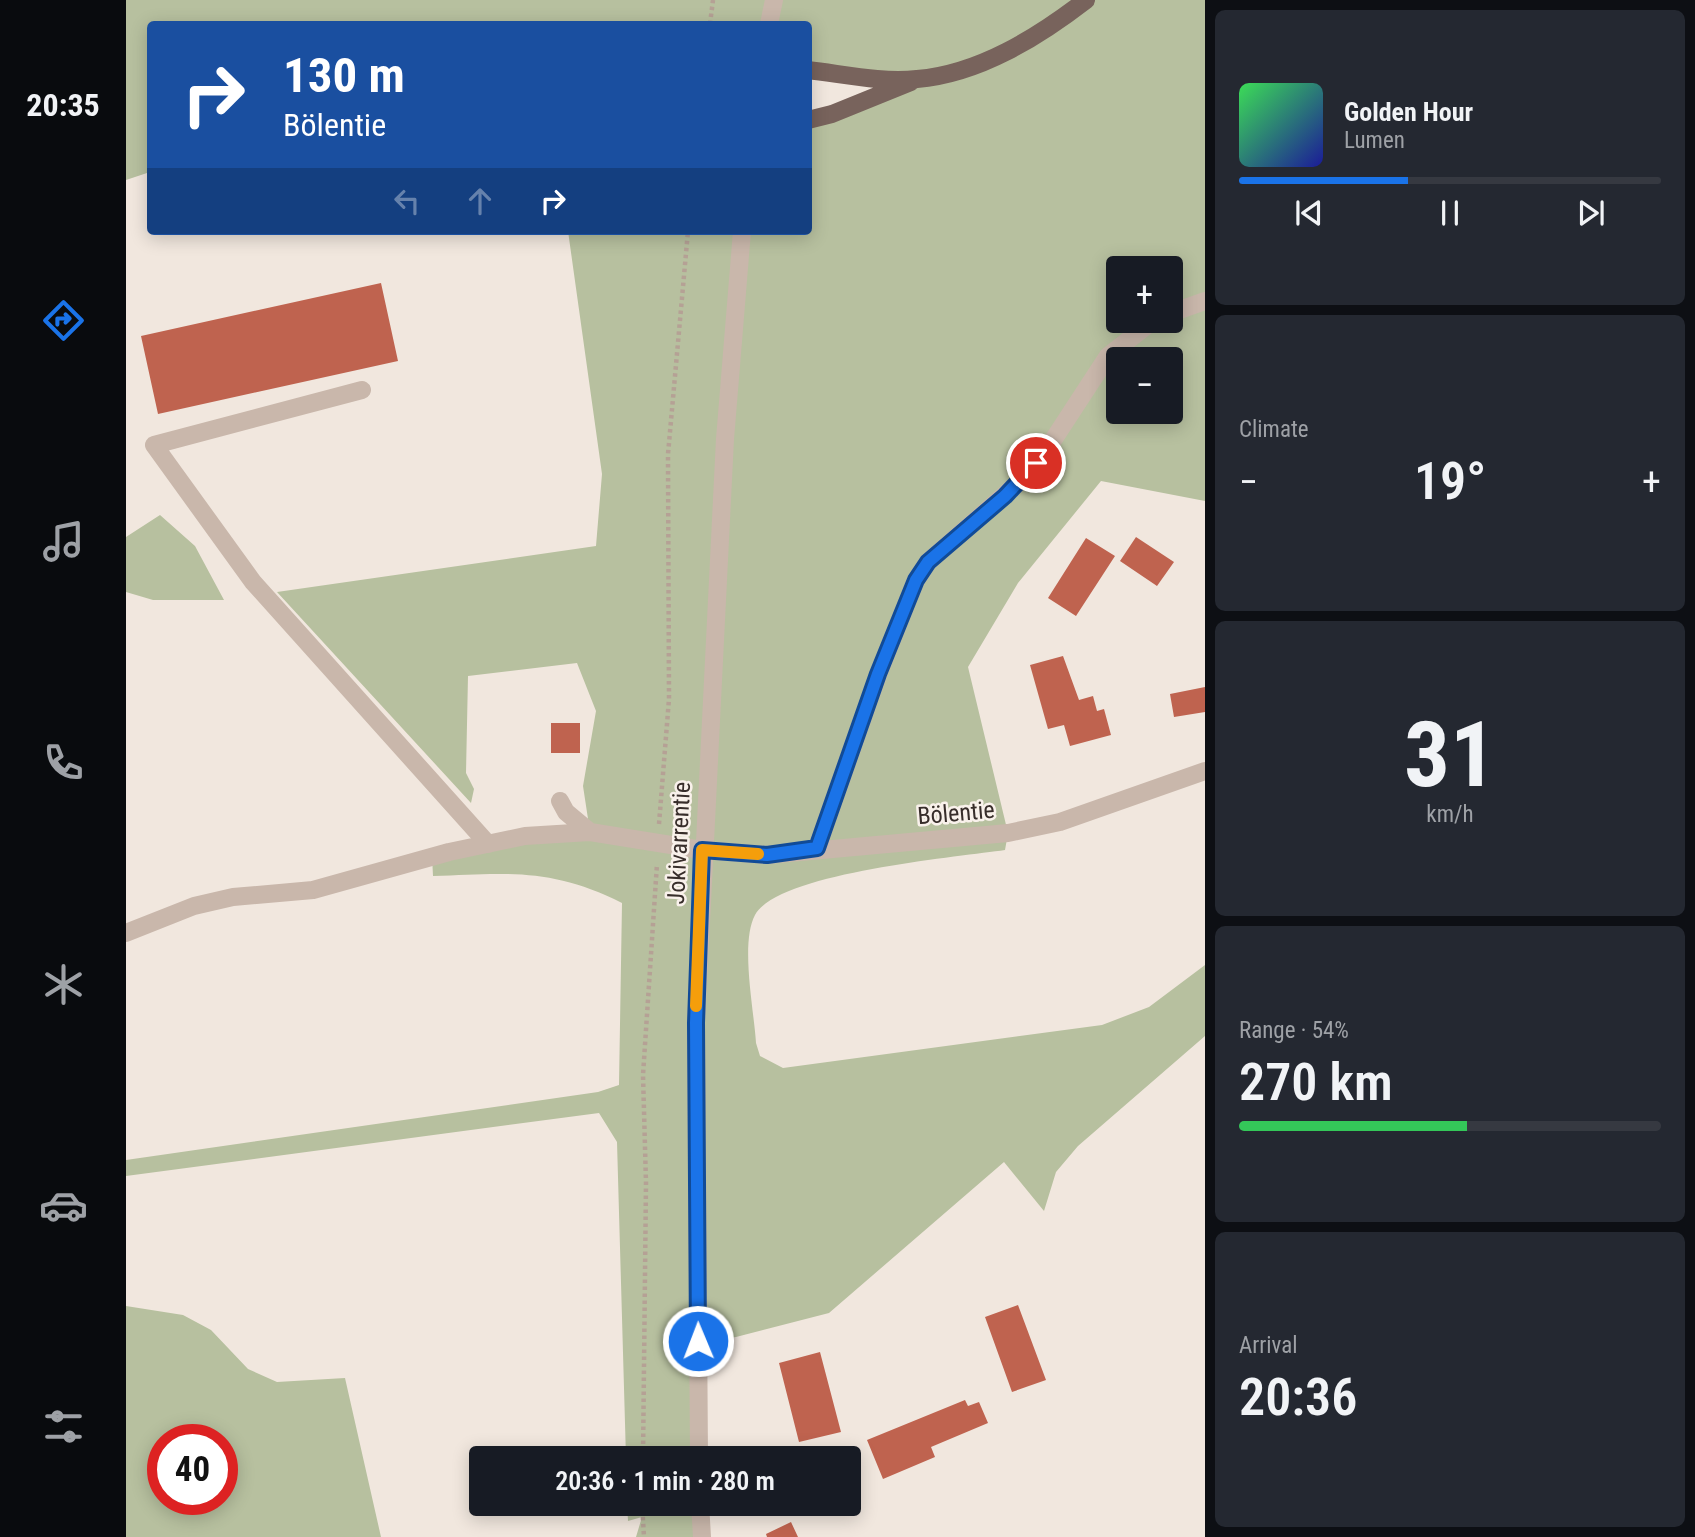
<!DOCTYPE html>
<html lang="en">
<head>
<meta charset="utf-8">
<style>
  :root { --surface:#171b24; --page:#242831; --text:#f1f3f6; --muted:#9ea1a6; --line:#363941; --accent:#1a73e8 }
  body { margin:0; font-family:"Roboto Condensed",sans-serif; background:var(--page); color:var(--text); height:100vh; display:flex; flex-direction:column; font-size:26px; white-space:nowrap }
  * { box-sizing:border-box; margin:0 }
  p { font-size:23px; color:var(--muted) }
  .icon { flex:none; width:38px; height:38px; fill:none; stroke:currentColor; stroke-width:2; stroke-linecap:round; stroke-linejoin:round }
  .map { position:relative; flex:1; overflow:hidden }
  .side { display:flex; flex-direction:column; gap:10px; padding:10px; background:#0d0f14; width:490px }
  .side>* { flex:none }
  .guide { position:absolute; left:21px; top:21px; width:665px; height:214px; border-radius:7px; box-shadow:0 4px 18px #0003; background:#1a4fa0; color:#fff; overflow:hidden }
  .buttons { position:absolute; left:980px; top:256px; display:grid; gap:14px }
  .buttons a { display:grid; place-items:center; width:77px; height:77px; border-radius:7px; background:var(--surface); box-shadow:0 4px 18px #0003; font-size:35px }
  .speed { position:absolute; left:21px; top:1424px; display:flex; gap:14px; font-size:35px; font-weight:700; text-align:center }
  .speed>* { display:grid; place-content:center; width:91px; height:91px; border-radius:50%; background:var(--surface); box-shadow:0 4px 18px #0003; line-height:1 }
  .speed .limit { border:10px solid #d22; background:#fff; color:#111 }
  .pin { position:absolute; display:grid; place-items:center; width:60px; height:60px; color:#fff; margin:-30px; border:4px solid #fff; border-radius:50%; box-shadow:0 2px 7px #0007 }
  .me { position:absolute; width:77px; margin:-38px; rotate:359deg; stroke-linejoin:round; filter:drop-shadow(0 0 5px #0008) }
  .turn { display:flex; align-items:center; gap:24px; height:147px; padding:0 21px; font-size:32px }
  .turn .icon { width:91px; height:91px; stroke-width:2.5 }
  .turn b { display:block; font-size:49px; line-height:60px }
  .lanes { display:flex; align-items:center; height:66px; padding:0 21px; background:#0003; justify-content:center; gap:35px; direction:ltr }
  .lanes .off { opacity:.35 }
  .big { font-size:52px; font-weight:600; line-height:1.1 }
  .side .tile { flex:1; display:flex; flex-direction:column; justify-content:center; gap:10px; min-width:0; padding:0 24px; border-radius:10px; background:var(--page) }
  .side .dial { align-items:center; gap:0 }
  .dial b { font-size:91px; line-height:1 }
  .song { display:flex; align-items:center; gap:21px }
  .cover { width:84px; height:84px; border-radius:10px; background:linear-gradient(135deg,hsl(130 70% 55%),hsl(240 70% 35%)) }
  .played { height:7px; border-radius:4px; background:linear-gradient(90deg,var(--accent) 40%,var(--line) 40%) }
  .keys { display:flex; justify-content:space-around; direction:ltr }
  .heat { display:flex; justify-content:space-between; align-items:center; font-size:38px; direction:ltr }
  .charge { height:10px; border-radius:5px; background:linear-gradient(90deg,#34c759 54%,var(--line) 0) }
  .trip { position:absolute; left:343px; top:1446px; width:392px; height:70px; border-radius:7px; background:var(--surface); box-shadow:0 4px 18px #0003; font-weight:600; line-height:70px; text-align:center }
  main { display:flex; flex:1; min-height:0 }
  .tabs { display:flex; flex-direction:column; width:126px; justify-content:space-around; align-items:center; background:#090b0e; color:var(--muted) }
  .tabs .icon { width:49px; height:49px }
  .tabs .current { color:var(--accent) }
  .tabs b { font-size:32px; color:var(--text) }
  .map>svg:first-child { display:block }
  .green { fill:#b7c09f; fill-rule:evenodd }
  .building { fill:#bf634f }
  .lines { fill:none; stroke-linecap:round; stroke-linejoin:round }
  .path { stroke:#b5a195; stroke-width:4.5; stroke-dasharray:3.5 3.5; stroke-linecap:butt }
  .minor { stroke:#c9b7ab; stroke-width:18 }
  .major { stroke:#78635c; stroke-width:18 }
  .route-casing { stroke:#114b97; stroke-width:18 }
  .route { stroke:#1a73e8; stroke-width:12 }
  .slow { stroke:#f59e0b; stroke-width:12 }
  .labels { text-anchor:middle; stroke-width:5; stroke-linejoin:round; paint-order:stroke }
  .street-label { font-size:24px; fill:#372d2a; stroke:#f9f1eb }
</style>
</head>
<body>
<main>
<nav class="tabs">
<b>20:35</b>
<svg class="icon current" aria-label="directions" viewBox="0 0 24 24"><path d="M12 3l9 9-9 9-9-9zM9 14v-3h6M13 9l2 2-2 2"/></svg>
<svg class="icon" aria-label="music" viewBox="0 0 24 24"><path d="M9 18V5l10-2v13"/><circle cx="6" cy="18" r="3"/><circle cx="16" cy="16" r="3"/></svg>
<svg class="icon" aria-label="phone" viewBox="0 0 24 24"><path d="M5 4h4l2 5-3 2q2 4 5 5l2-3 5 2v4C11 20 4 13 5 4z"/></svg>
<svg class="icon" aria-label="climate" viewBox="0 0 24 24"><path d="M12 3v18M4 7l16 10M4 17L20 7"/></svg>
<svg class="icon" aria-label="car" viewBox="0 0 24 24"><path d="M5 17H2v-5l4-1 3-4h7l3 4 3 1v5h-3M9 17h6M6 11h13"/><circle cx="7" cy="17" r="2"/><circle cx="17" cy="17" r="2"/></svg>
<svg class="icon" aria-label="filters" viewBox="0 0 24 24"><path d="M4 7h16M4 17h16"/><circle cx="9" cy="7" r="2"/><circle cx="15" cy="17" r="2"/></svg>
</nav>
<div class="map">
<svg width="1079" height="1537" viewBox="0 0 1079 1537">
  <rect width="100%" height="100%" fill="#f1e7de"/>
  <!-- green -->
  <path class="green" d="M0 0H1079V501L975 481 892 583 842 667 882 833 879 850C831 857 651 873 629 915 614 943 628 1010 630 1043L634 1056 657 1068 976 1025 1023 1007 1079 965V1036L952 1146 930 1172 918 1211 878 1162 703 1313 610 1337 572 1342 573 1458H500L491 1142 473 1113 0 1176V1160L472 1092 493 1085 496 903C427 868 382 873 307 876L306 856 464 832 457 786 470 711 451 663 342 676 340 773 348 789 345 803 151 592 470 546 476 474 442 231H682L683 116 766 90 683 70 682 24H24V172L0 180ZM992 268H1045V320H992ZM992 359H1045V411H992Z
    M34 515 69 546 98 600H27L0 592V537Z
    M0 1306 57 1315 85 1330 122 1369 151 1382 219 1378 255 1537H0ZM37 1440H96V1500H37Z
    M501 1503H574L576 1537H510L516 1517 502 1521Z"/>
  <!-- building -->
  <path class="building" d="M255 283 272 361 32 414 15 336Z
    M1010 537 1048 562 1031 586 994 561Z
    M960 538 989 556 950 616 922 598Z
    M937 656 953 700 967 696 971 711 978 709 985 735 944 746 938 725 922 729 904 665Z
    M1079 687V712L1048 717 1044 694Z
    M425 723H454V753H425Z
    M892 1305 920 1380 886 1392 859 1317Z
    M694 1352 715 1432 673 1442 653 1363Z
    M839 1400 842 1406 853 1402 862 1423 805 1447 809 1457 757 1479 741 1440Z
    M665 1522 672 1537H641L640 1534Z"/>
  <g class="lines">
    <!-- path -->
    <path class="path" d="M584 24 587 0
      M533 824 543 699 542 454 562 231
      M517 1458 520 1183 517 1075 531 864
      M516 1503 518 1537"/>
    <!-- minor -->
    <path class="minor" d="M643 24 648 0
      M1045 313 1079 301
      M236 390 28 445 127 582 362 844
      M434 801 440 812 464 832 576 850 641 855 882 833 934 822 1079 771
      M691 848 752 675 790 580 802 562 900 476 920 451 982 356 1028 320
      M0 933 68 906 107 897 187 890 323 852 399 836 464 832
      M573 1458 570 1023 599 439 616 231
      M574 1503 576 1537"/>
    <!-- major -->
    <path class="major" d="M682 70C717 74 756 83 791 79 853 74 912 37 960 0
      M682 120 706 114 785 82"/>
  </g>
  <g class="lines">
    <defs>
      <path id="route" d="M572 1341 570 1023 576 850 641 855 691 848 752 674 790 580 802 562 879 496 910 463"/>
    </defs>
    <!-- route casing -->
    <use href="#route" class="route-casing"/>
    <!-- route -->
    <use href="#route" class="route"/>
    <!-- slow -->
    <path class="slow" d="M570 1006 576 850 632 854"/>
  </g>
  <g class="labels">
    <!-- street labels -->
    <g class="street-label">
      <text transform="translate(830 813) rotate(-5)" y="8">Bölentie</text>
      <text transform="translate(553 843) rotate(-87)" y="8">Jokivarrentie</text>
    </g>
  </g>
</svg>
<div class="buttons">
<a>+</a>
<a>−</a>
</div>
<div class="speed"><div class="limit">40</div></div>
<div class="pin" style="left:910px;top:463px;background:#d93025"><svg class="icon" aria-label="arrive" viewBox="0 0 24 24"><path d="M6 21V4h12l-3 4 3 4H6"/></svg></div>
<svg class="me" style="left:572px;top:1341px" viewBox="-20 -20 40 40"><circle r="17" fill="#1a73e8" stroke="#fff" stroke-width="3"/><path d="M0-11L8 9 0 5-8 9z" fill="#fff"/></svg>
<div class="trip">20:36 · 1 min · 280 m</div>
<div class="guide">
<div class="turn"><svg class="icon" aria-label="right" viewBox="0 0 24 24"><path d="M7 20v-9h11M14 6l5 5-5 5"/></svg><div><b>130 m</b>Bölentie</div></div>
<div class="lanes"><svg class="icon off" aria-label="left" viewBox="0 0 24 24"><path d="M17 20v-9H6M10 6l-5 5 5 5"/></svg><svg class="icon off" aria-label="ahead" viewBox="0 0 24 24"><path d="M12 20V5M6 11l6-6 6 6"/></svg><svg class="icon" aria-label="right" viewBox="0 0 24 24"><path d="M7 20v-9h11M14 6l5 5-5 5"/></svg></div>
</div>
</div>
<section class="side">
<div class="tile">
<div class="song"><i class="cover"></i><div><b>Golden Hour</b><p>Lumen</p></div></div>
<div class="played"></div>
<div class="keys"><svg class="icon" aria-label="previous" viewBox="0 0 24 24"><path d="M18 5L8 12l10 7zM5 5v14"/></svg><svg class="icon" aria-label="pause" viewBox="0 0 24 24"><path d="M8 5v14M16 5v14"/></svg><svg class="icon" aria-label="next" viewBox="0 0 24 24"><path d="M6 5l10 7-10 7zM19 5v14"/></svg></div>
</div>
<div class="tile"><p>Climate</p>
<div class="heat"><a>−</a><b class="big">19°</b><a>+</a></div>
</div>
<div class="tile dial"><b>31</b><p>km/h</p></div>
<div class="tile"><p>Range · 54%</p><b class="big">270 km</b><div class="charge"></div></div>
<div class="tile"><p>Arrival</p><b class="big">20:36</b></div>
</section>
</main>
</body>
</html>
